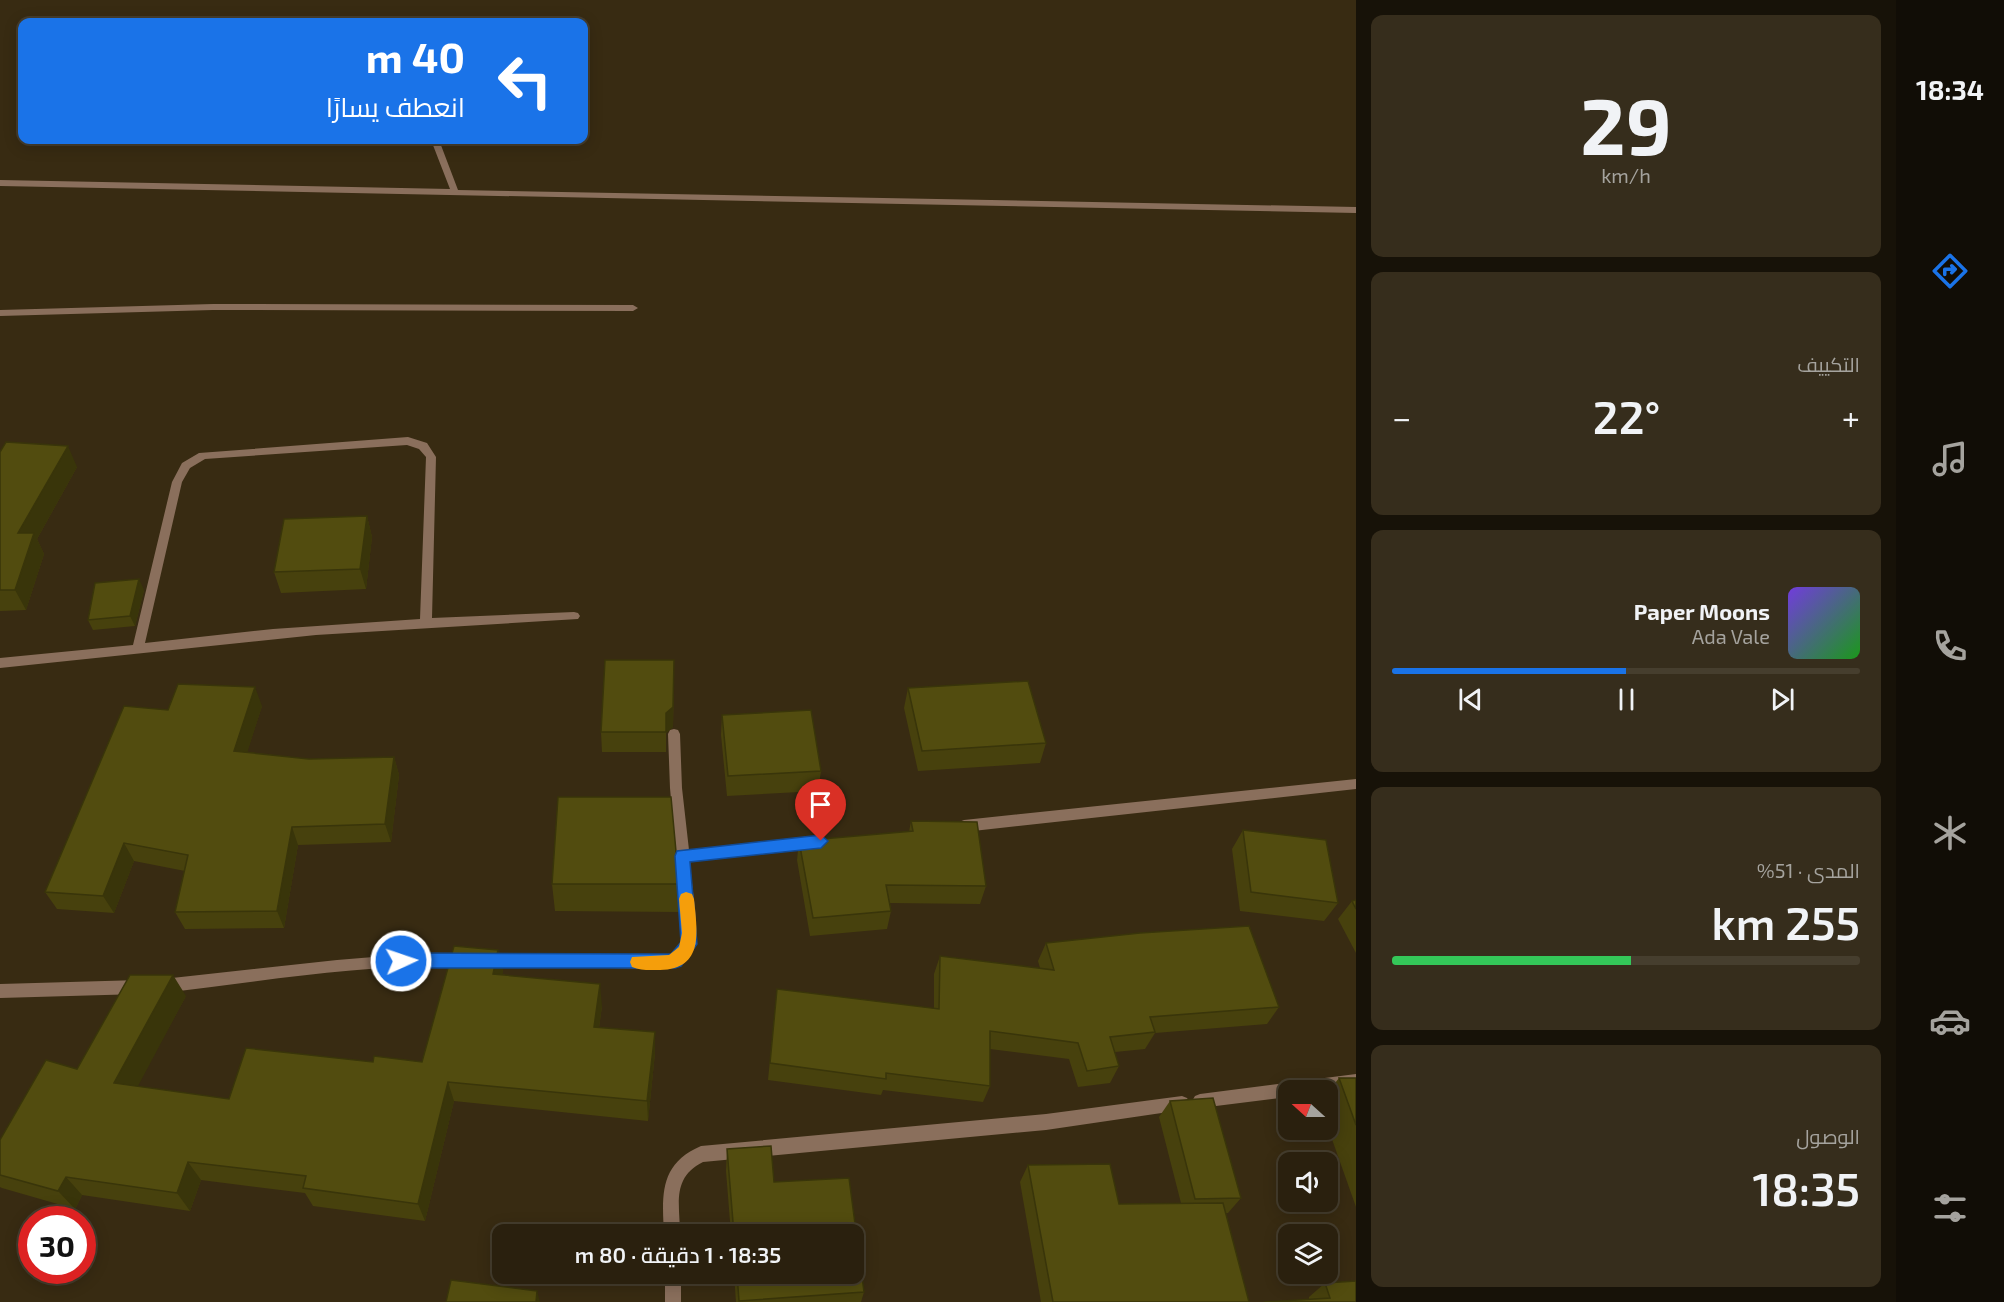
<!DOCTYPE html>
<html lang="ar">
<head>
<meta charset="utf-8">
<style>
  :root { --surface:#2a200e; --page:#362d1c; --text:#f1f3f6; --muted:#a5a39e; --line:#463e2e; --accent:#1a73e8 }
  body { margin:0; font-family:"Exo 2",Cairo,sans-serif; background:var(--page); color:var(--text); direction:rtl; height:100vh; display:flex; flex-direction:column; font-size:22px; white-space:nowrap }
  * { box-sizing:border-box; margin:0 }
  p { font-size:20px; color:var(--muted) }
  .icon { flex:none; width:33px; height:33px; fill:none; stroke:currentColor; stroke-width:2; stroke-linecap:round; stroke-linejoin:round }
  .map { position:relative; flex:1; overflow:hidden; direction:ltr }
  .sheet { display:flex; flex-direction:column; gap:15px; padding:15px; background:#171208; width:540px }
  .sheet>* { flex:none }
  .guide { position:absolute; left:18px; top:18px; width:570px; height:126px; border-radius:12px; box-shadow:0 3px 15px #0003,0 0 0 2px var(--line); direction:rtl; background:#1a73e8; color:#fff; overflow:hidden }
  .needle { width:39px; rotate:291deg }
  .tools { position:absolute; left:1278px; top:1080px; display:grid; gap:12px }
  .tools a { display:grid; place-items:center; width:60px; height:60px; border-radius:12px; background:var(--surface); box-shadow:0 3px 15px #0003,0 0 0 2px var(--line); font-size:30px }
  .speed { position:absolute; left:18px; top:1206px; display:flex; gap:12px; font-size:30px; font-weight:700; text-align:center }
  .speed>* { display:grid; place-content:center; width:78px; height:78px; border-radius:50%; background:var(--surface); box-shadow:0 3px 15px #0003,0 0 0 2px var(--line); line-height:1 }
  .speed .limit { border:9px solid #d22; background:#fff; color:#111 }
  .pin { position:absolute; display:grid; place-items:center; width:51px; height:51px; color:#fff; margin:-62px -26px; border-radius:50% 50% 50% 0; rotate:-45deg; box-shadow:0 0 6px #0007 }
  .pin .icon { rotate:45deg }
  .me { position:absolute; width:66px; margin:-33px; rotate:87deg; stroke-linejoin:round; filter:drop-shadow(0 0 4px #0008) }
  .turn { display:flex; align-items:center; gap:21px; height:126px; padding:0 24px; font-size:27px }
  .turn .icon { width:78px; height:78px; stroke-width:2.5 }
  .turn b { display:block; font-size:42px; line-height:51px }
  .big { font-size:45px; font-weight:600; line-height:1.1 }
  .sheet .tile { flex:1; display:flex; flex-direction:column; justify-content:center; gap:9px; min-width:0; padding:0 21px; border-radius:12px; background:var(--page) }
  .sheet .dial { align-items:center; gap:0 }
  .dial b { font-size:78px; line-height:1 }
  .song { display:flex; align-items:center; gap:18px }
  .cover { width:72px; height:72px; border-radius:9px; background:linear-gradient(135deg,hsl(260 70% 55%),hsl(120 70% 35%)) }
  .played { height:6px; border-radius:3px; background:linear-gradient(90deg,var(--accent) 50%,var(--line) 50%) }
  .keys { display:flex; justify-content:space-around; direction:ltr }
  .heat { display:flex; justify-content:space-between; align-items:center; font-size:33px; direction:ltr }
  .charge { height:9px; border-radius:4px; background:linear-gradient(90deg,#34c759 51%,var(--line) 0) }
  .trip { position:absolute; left:492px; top:1224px; width:372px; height:60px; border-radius:12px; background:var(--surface); box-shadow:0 3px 15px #0003,0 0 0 2px var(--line); font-weight:600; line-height:60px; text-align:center; direction:rtl }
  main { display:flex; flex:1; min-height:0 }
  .tabs { display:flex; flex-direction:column; width:108px; justify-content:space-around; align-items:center; background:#110d06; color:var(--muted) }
  .tabs .icon { width:42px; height:42px }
  .tabs .on { color:var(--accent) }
  .tabs b { font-size:27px; color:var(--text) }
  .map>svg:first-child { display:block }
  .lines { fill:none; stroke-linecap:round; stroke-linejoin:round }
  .minor { fill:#8a6f5c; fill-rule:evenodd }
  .wall { fill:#47410d }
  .shaded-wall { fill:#39350a }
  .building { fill:#524c0f; stroke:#39350a; stroke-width:1.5 }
  .route { fill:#1a73e8; stroke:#114b97; stroke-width:1.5 }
  .slow { fill:#f59e0b }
</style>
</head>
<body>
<main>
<nav class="tabs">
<b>18:34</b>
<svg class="icon on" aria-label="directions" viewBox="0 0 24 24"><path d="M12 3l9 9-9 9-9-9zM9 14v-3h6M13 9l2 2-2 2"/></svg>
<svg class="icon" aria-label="music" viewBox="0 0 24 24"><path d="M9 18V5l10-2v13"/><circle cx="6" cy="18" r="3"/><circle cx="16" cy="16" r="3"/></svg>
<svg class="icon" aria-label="phone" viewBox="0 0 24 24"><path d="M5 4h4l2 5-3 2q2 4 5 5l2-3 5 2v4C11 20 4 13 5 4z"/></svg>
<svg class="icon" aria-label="climate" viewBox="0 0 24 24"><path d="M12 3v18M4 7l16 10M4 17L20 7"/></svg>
<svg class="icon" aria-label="car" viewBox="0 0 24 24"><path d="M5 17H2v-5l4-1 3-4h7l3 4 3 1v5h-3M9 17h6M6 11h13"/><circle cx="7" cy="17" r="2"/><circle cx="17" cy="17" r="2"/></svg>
<svg class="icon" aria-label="filters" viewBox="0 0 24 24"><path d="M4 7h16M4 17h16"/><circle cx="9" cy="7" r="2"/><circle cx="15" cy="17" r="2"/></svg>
</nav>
<section class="sheet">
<div class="tile dial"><b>29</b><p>km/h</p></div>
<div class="tile"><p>التكييف</p>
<div class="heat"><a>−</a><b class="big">22°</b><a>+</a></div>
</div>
<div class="tile">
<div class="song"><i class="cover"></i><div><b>Paper Moons</b><p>Ada Vale</p></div></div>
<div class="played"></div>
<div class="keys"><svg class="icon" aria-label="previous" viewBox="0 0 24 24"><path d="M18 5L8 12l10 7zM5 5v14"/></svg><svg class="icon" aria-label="pause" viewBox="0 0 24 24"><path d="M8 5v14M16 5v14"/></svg><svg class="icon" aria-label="next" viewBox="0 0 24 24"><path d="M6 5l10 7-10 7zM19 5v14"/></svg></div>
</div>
<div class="tile"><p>المدى · 51%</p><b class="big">255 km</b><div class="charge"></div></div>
<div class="tile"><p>الوصول</p><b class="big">18:35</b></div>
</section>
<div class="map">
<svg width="1356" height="1302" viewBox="0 0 1356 1302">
  <rect width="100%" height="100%" fill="#382b12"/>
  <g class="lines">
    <!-- minor -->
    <path class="minor" d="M431 140H439L458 190 1356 207V213L0 186V180L450 189Z
      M213 304 633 305 638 308 633 311 213 310 0 316V310Z
      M408 437 427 443 436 457 432 618 574 612 578 613 580 616 578 619 316 635 0 668V658L133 645 172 482 182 463 199 453ZM407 445 419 449 426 457 420 619 273 629 145 643 182 482 190 468 205 459Z
      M674 729 678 730 680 734 682 788 689 850 815 836 820 838 822 842 820 846 690 861C691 877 693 892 695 908 697 936 700 960 668 969L486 966 481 965 479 960 481 955 486 954 668 957C679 952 682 944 683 933L670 788 668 734 670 730Z
      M1356 779V789L964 832 959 830 957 826 959 822 964 820Z
      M422 953 465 954 470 955 472 960 470 965 465 966C364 964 263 981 163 993L158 991 156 986 158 981 163 979 337 960Z
      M140 980 145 982 147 987 145 992 140 994 0 998V984Z
      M1356 1074V1088L1328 1092 1288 1090V1097L1200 1108 1195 1106 1192 1101 1195 1096 1200 1094Z
      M1182 1096 1187 1098 1190 1103 1187 1108 1182 1110 1046 1130 703 1162C671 1178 680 1205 680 1234H664C662 1195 659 1164 701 1146L1046 1114Z
      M665 1274H681V1302H665Z"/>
  </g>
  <!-- wall -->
  <path class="wall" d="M0 452 77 467 37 539 44 554 26 610 0 611Z
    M367 516 372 537 366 589 281 593 274 572Z
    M144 590 135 626 93 630 88 620Z
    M674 680 673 727 666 733V752H602L601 732Z
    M908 688 1046 743 1040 763 918 771 904 708Z
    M262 706 247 752 309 759 394 757 399 775 391 842 298 845 284 928 185 929 175 912 185 871 134 861 114 913 57 909 45 892 168 710Z
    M722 715 821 771 818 791 727 796 721 735Z
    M911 821 986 886 980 904 890 903 891 911 887 929 810 936 797 860 799 841 909 832Z
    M1243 830 1338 903 1324 921 1240 911 1232 849Z
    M552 884H679V912L555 911Z
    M1356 900V953L1338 919 1352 901Z
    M1046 943 1279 1007 1267 1024 1155 1033 1145 1049 1115 1052 1119 1066 1110 1083 1078 1087 1069 1059 990 1049V1086L983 1102 883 1090 881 1095 768 1080 777 989 934 1009V974L940 956 1040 968 1038 961Z
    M498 950 503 972 502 974 602 1006 599 1028 655 1032V1053L648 1121 454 1101 425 1221 313 1206 305 1193 201 1180 190 1211 82 1195 75 1209 2 1188 0 1187V1140L77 1069 186 996 137 1086 229 1099 373 1062H422Z
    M1339 1078H1356V1207L1328 1128V1092Z
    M1170 1101 1241 1198 1228 1213H1226L1249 1302H1041L1020 1182 1028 1165 1119 1204 1181 1203 1159 1117Z
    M771 1146 774 1182 849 1178 864 1292 861 1302H736L734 1274H854V1234H731L726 1171 727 1149Z
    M1325 1283 1356 1302 1309 1299V1297Z"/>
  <!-- shaded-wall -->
  <path class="shaded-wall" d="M68 446 77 467 37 539 44 554 26 610 15 590 18 533Z
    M367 516 372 537 366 589 360 569Z
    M139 579 144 590 135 626 130 616Z
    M674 660 673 727 666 733V713Z
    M255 687 262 706 242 769 234 751Z
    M394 757 399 775 391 842 385 824Z
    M292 827 298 845 284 928 277 911Z
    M124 843 134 861 114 913 103 896Z
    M498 950 503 972 497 995 493 974Z
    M173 975 186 996 129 1103 114 1083Z
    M600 984 602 1006 596 1048 594 1027Z
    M655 1032V1053L648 1121 647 1101Z
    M448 1082 454 1101 425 1221 418 1204Z
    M188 1162 201 1180 190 1211 177 1193Z
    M66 1177 82 1195 75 1209 58 1191Z
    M537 1291 540 1302H536Z"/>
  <!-- building -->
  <path class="building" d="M6 442 68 446 18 533H34L15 590H0V452Z
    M367 516 360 569 274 572 284 519Z
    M139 579 130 616 88 620 95 583Z
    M605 660H674L673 707 666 713V732H601Z
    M1028 681 1046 743 922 751 908 688Z
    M178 684 255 687 234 751 309 759 394 757 385 824 292 827 277 911 175 912 188 855 124 843 103 896 45 892 124 706 168 710Z
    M811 710 821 771 728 776 722 715Z
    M558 797H671L679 884H552Z
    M911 821 977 822 986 886 886 885 891 911 813 918 799 841 913 831Z
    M1243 830 1326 840 1338 903 1251 892Z
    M1356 900V909L1352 901Z
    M1249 926 1279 1007 1150 1017 1155 1032 1110 1037 1119 1066 1087 1071 1078 1043 990 1031V1086L886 1073V1079L770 1063 777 989 939 1009 940 956 1054 970 1046 943 1140 933Z
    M454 946 498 950 493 974 600 984 594 1027 655 1032 647 1101 448 1082 418 1204 303 1188 306 1176 188 1162 177 1193 66 1177 58 1191 0 1175V1140L46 1060 77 1069 130 975H173L114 1083 229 1099 246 1048 373 1062 374 1056 422 1062Z
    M1339 1078H1356V1125Z
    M1213 1098 1241 1198 1195 1199 1170 1101Z
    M771 1146 774 1182 849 1178 864 1292 739 1301 737 1274H854V1234H734L727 1149Z
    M1110 1164 1119 1204 1223 1203 1249 1302H1053L1028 1165Z
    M451 1280 537 1291 536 1302H446Z
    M1356 1281V1302H1264L1330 1298 1325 1283Z"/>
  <!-- route -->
  <path class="route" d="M821 835 828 841 821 848 690 862 697 944 681 966 675 968H401L395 966 393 961 395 955 401 953 671 954 681 942 675 856 677 851Z"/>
  <!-- slow -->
  <path class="slow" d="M686 892 692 894 694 899C697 931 705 969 660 970 651 970 641 971 632 967L630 962 632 957 669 955 679 947 682 933 679 899 681 894Z"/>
</svg>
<div class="tools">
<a><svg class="needle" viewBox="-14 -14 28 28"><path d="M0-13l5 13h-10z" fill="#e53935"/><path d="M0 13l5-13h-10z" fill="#a5a39e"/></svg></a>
<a><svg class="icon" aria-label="sound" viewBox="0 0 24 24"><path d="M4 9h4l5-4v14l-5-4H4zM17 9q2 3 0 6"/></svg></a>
<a><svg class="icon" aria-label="layers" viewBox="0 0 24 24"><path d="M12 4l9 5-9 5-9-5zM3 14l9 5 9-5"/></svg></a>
</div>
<div class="speed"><div class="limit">30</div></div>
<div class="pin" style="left:821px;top:841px;background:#d93025"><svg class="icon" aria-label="arrive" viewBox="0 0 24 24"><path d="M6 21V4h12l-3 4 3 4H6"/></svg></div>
<svg class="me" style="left:401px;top:961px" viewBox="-20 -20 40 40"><circle r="17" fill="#1a73e8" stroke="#fff" stroke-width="3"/><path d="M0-11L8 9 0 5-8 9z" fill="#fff"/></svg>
<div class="trip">18:35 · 1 دقيقة · 80 m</div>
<div class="guide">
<div class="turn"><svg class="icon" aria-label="left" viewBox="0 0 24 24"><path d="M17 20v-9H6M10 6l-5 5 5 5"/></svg><div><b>40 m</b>انعطف يسارًا</div></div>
</div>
</div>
</main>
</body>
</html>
